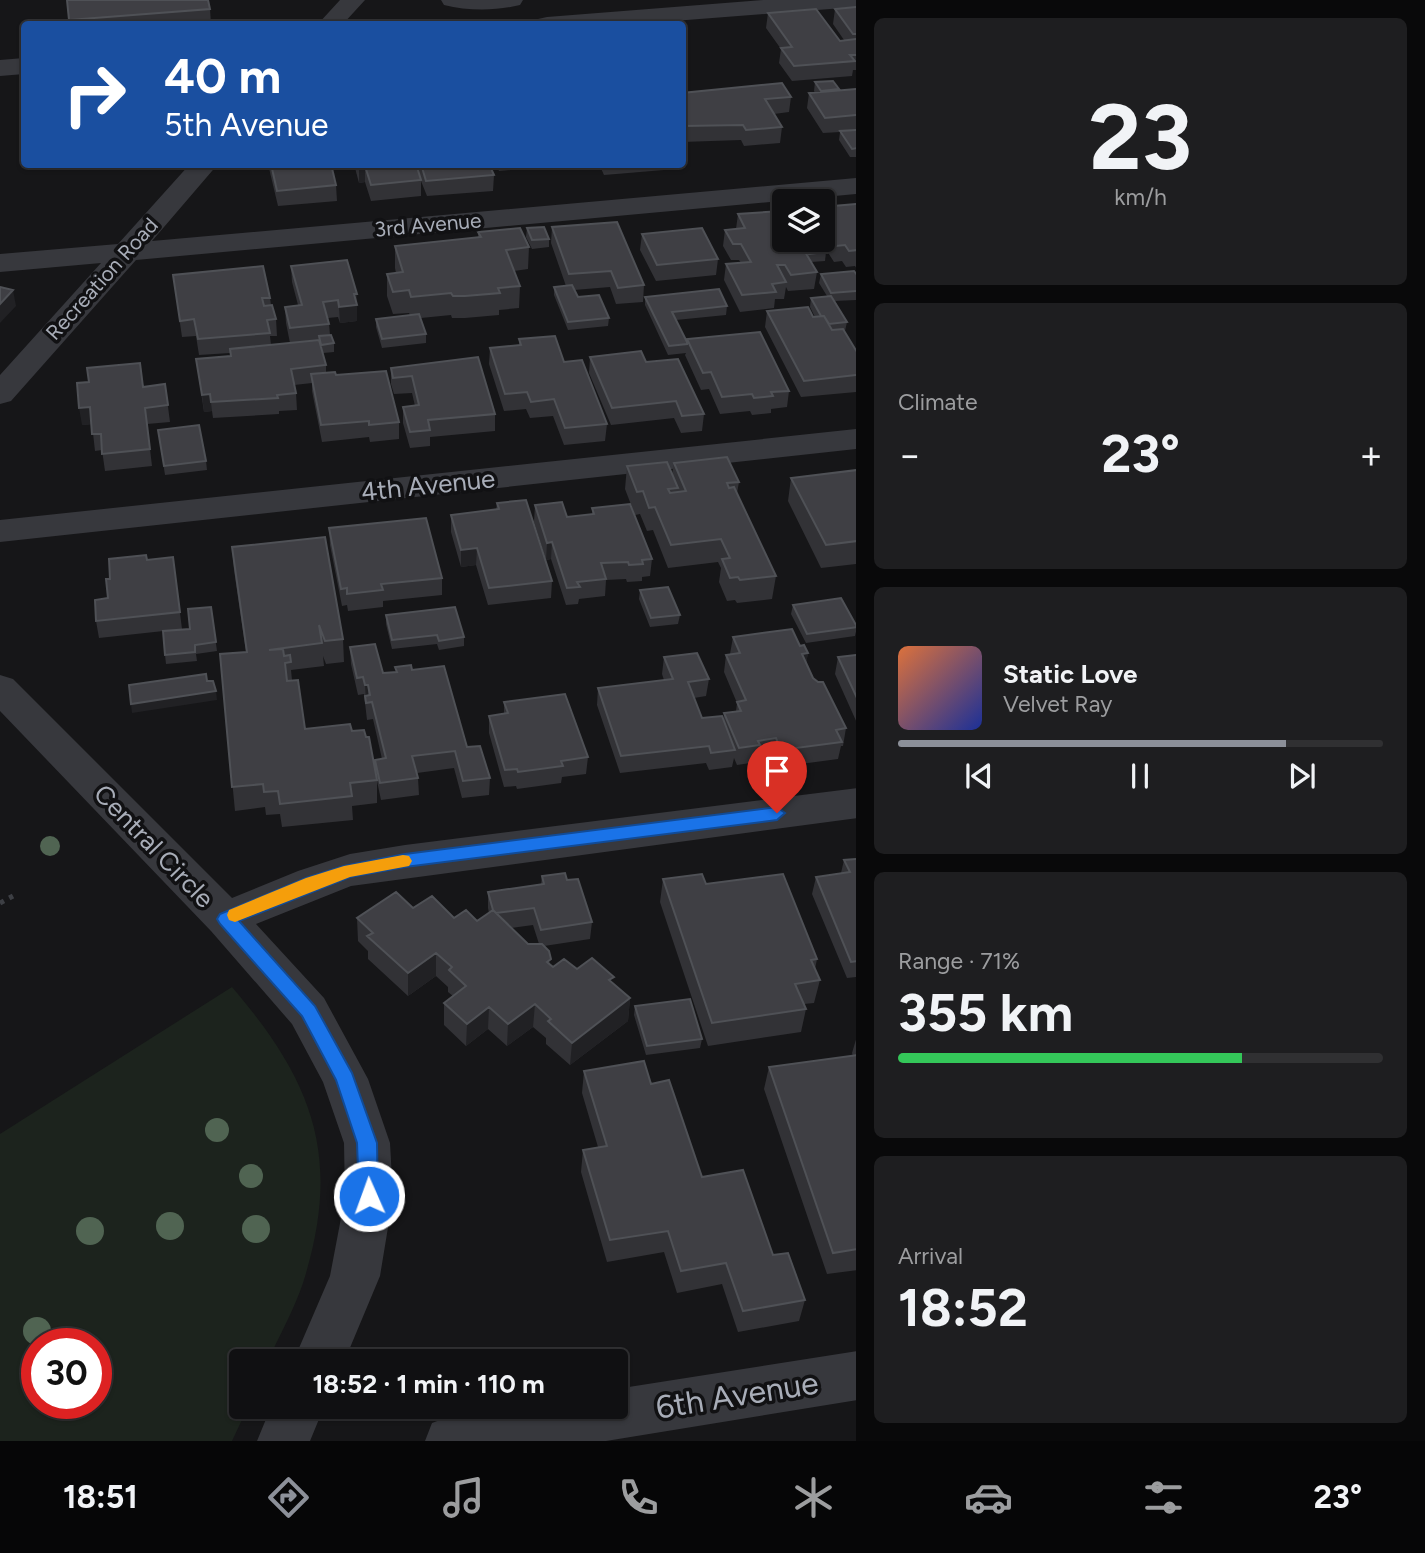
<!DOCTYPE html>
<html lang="en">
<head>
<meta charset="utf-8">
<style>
  :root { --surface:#101012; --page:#1e1e20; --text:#f1f3f6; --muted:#9c9d9f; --line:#303032; --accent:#8c9099 }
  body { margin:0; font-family:Figtree,sans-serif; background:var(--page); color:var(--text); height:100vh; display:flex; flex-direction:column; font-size:26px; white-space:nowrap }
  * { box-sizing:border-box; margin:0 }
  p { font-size:23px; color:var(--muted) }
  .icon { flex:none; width:38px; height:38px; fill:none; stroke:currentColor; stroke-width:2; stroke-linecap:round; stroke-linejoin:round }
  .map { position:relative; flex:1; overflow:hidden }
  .panel { display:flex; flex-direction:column; gap:18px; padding:18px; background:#09090a; width:569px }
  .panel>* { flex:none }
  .banner { position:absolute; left:21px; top:21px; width:665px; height:147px; border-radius:7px; box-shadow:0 2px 5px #0004,0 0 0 2px var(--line); background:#1a4fa0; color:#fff; overflow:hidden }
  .fabs { position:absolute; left:772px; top:189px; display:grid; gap:14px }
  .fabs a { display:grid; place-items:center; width:63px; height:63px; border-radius:7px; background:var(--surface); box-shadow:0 2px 5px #0004,0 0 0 2px var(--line); font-size:35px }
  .speed { position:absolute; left:21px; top:1328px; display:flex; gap:14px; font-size:35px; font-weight:700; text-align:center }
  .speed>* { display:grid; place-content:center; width:91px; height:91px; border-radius:50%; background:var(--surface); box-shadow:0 2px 5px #0004,0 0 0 2px var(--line); line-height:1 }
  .speed .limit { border:10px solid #d22; background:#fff; color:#111 }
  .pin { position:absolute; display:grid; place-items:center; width:60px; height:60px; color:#fff; margin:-72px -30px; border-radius:50% 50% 50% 0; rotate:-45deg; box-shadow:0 0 7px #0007 }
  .pin .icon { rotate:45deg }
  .me { position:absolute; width:77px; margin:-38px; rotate:358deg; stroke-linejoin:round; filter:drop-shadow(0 0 5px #0008) }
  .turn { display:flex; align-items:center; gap:24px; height:147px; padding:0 28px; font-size:32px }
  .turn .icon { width:91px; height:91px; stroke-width:2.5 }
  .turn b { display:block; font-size:49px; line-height:60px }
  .big { font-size:52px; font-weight:700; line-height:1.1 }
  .panel .widget { flex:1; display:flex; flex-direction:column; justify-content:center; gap:10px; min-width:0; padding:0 24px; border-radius:10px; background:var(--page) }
  .panel .dial { align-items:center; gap:0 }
  .dial b { font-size:91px; line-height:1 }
  .song { display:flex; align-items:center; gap:21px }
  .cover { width:84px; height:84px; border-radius:10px; background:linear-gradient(135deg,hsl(20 70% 55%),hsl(230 70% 35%)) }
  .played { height:7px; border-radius:4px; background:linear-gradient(90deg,var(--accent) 80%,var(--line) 80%) }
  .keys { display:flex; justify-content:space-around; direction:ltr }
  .heat { display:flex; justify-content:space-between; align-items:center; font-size:38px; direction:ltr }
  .charge { height:10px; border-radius:5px; background:linear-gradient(90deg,#34c759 71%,var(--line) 0) }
  .trip { position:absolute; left:229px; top:1349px; width:399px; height:70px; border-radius:7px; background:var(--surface); box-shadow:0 2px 5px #0004,0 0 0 2px var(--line); font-weight:700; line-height:70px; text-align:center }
  .menu { display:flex; height:112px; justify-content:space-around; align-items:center; background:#060607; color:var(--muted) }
  .menu .icon { width:49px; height:49px }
  .menu .current { color:var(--accent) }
  .menu b { font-size:32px; color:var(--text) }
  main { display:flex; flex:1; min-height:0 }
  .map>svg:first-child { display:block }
  .green { fill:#1c231d; fill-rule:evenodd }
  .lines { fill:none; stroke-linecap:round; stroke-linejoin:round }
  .path { stroke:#3d3f44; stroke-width:5; stroke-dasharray:4.5 6; stroke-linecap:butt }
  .minor { fill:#37383d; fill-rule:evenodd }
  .tree { fill:#506452 }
  .wall { fill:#323236; fill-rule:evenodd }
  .shaded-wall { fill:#212124 }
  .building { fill:#3f3f44; stroke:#4f5156; stroke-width:2 }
  .route { fill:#1a73e8; stroke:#114b97; stroke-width:2 }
  .slow { fill:#f59e0b }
  .labels { text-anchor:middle; stroke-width:7; stroke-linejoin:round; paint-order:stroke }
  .far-street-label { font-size:21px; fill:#a8adb8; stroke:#111113 }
  .street-label { font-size:26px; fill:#a8adb8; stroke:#111113 }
  .near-street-label { font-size:32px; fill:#a8adb8; stroke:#111113 }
</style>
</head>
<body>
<main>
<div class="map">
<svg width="857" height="1441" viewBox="0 0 857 1441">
  <rect width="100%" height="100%" fill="#161618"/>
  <!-- green -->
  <path class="green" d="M232 987C315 1084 342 1159 303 1283 294 1310 279 1336 268 1361L242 1362V1407H248L232 1441H0V1134ZM37 1344H96V1404H37Z"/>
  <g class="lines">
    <!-- path -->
    <path class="path" d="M0 903 13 896"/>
    <!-- minor -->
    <path class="minor" d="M340 0H365L343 24H318Z
      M441 0H523L520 5C496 11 468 11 444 5Z
      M763 0H857V7L635 24H535L538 19 547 17Z
      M24 58V74L0 76V60Z
      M190 164H218L152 241 857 178V194L136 260 11 401 0 404V375L101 263 0 272V254L118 244Z
      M857 429V449L0 542V520Z
      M0 675 13 679 232 898 298 871 350 854 405 845 857 788V818L351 886 256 924 324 998 368 1079 390 1143 393 1197 380 1276 344 1362H293L330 1276 345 1197 344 1143 323 1082 292 1024 211 931 0 711Z
      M857 1351V1400L606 1441H425L432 1423C490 1400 555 1407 616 1407V1389Z
      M271 1407H324L310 1441H257Z"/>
  </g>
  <!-- trees -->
  <g class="tree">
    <circle cx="50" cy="846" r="10"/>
    <circle cx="217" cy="1130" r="12"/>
    <circle cx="251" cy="1176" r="12"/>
    <circle cx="170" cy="1226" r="14"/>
    <circle cx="256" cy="1229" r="14"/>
    <circle cx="90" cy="1231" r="14"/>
    <circle cx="37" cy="1331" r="14"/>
  </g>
  <!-- wall -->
  <path class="wall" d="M67 0 210 9 211 24H69Z
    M857 7V70H853L852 76 792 81 779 63 781 49 766 28 768 13 840 41 844 40 833 24 835 9Z
    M815 82 839 89V91L857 89V157H850L839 140 840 132 823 133 807 108 809 93H815L814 91Z
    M682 93 791 97 789 112 774 114 782 127 780 143 744 146 741 140 682 142Z
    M268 164H331L336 185 337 201 278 206Z
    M354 164H489L494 175 493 191 427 196 421 181V196L371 201 365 182 359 183Z
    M496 164H534V168L499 171Z
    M599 164H665L664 170 604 175Z
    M857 204V269L855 266 846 267 842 261 834 262 820 240 826 252 825 261 811 262 817 272 814 289 788 291 786 287 784 299H775L774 308 740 312 724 280 726 264 741 263 739 260H731L723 246 725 230 736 229 738 214 784 240H822V207Z
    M552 227 644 285 643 302 616 304 610 287 574 290 578 297 609 318 608 326 568 330 554 295V287L566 286 551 243Z
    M527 228 549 239V247L532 249 526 237Z
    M478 232 529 247 528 269 514 271 520 286 519 308 499 310V315L465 318H452L451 315 421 318 426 334V343L382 348 376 327V319L410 315 409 313 393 314 387 296V274L396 273 395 268V246L478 237Z
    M642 234 718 259 716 275 656 281 640 250Z
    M291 266 357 294V321L340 323 338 317 328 318 329 324 330 335 334 343V352L323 353 326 365V373L336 375 399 422V439L370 442 369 437 322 442 312 391V383L294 385 296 393 297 410 279 411V414L213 418 212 411 204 412 196 359 230 356V353L199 355 196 336 182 337 173 275 270 298 271 305 276 319 277 336H270L271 345 290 343 286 323 285 307 298 305 292 282Z
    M821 274 857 275V300L835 301 847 322 845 331H844L857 352V392L801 397 765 327 767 311 815 317 810 307 811 298 827 296 819 283Z
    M645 297 727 306 726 315 676 320 687 342V339L789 391 787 407 771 409V413L752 415 750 411 720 414 709 389 701 390 685 355 686 353 668 355 645 305Z
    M519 339 564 362 607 424 605 441 564 445 553 416 530 418 526 409 504 411 489 364 490 348 519 345Z
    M478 357 495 414V431L430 437V446L410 448 403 423V407L415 406 412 393 394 394 391 384V368Z
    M590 357 646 362 704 414 702 431 681 433 674 418 611 425 589 373Z
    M165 384 170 422 147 424 152 466 105 471 102 450 95 451 92 424 82 425 143 387Z
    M158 430 206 461 207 470 165 475Z
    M674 463 739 482 737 493 776 576 772 599 737 603 735 600 727 601 719 582 721 568 718 562 668 568 653 530 647 531 640 514 635 515 625 489 627 466 672 474Z
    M857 470V564L821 568 788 501 791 478Z
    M497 503 552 581 551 598 488 605 476 565 461 567 451 532V515L496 510Z
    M535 505 567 517 592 515V508L652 559 650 576 642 577V581L627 582 626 579 606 580 605 596 579 599 578 604 566 605 551 559 546 560 534 522Z
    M329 528 442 578V595L383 601V607L348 611 347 605 342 606 330 545Z
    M232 547 343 639 344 662 326 664 323 656 324 666 291 670 292 680 305 729 352 731 375 775V760L382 759 373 719 367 720 364 694 358 695 351 664 350 647 383 673 396 672 395 667 412 670 490 778 489 795 462 798 454 768 417 773 418 778 419 795 381 800 377 781V803L352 806 353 820 282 827 280 814 266 815 265 807 235 811 220 654 246 652 234 570Z
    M173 557 182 629 99 638 96 621 108 598 110 579 147 560Z
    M640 590 680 615 678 624 650 627 639 599Z
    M793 605 857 627 855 636 806 643 791 614Z
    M211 607 217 651 196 654 197 661 166 664 165 655Z
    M386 615 464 637V646L439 650 437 644 392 649 386 624Z
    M733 637 800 646 808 653 806 663 813 678 846 728 843 746H841L838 759 778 767 773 755 758 757 757 762 737 765 734 758 732 767 709 770 706 763 620 773 597 705 598 688 664 680 662 674 664 657 709 679 706 696 694 698 702 718 723 720 724 713 736 711 737 703 724 672 726 655 730 654Z
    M857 655V723L835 674 838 657Z
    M504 702 588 757 586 774 562 777 561 783 517 789 516 786 504 787 489 733V716L504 714Z
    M857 859V977L847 978 812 894 816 877 841 873 844 860Z
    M542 876 567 880 592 922 590 939 544 946 550 964 553 967 577 969 613 983 630 998 628 1021 570 1065 546 1044V1038L533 1027 507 1046 488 1029 466 1046 444 1025V1003L453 996 448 992V987L436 976 408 996 368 959V951L358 941 357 918 413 908 454 918 477 921 489 913 488 908V892L541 884ZM533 925 539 944H528L511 928Z
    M663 879 706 884 817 959 815 969 820 980 814 1003 804 1004 806 1009 801 1032 708 1046 660 902Z
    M635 1006 702 1039 700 1048 646 1055 634 1015Z
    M857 1036V1270L827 1274 764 1089 769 1067 853 1056 852 1053Z
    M584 1071 651 1084 702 1177 773 1255 805 1300 799 1321 738 1332 722 1284 677 1293 664 1252 607 1262 581 1172 583 1150 598 1147 582 1093Z"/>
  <!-- shaded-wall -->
  <path class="shaded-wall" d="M365 166V182L359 183V167Z
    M13 290 16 306 0 323V304Z
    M354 294H357V321L340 323 339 307Z
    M210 394 212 411 204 412 202 395Z
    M90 407 93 424 82 425 79 408Z
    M552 542 551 559 546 560 547 543Z
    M477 548 476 565 461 567V550Z
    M808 653 805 670 802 654Z
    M365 685H368V702H366Z
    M216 691 217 700 132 713 131 704Z
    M436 953V976L408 996V973Z
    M630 998 628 1021 570 1065 572 1043Z
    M535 1004 533 1027 507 1046 508 1024Z
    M489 1007 488 1029 466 1046 467 1024Z"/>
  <!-- building -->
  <path class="building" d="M67 0H208L210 9 69 20Z
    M857 7V34H853L835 9Z
    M816 9 840 41 857 39V55H850L855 61 794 66 781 48 792 47 768 13Z
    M833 81 839 89 821 91 815 82Z
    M782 83 791 97 765 99 782 127 746 130 743 125 683 126 682 125V93Z
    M857 89V115L825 118 809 93Z
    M857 130V148L852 149 840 131Z
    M271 164H331L336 185 277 191Z
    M358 164H416L421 180 371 185 365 166 359 167Z
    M421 164H489L494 175 426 181Z
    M857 204V250L849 251 845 245 836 246 822 223V207Z
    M781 211 784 216V240H798L817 272 791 275 785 265H777L786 282 772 284 776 292 742 295 726 264 751 262 741 244H733L725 230 745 228 738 214Z
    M617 222 644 285 618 288 611 271 569 274 552 227Z
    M544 227 549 239 532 240 527 228Z
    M520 228 529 247 506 250 520 286 498 288 500 293 465 296H453L451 293 411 297 409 290 393 292 387 274 403 272 395 246 481 237 478 232Z
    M702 228 718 259 657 265 642 234Z
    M800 240H820L826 252 809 254Z
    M347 260 357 294H354L357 305 339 307 338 300 323 302 329 324 290 328 285 307 302 305 291 266Z
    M263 266 270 298H262L264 306 272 305 276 319 267 320 270 333 198 339 194 319 180 321 173 275Z
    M854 271 857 275V291L831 293 821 274Z
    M572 285 578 297 599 295 609 318 568 322 554 287Z
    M0 287 13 290 0 304Z
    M719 289 727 306 672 312 687 342V344L669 346 645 297Z
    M831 296 847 322 829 324 824 316H821L811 298Z
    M808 307 813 317 824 316 832 330 843 329 857 352V375L804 381 767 311Z
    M419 314 426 334 382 339 376 319Z
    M760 332 789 391 771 392 773 396 754 398 752 394 722 397 711 372 703 373 687 339Z
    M331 335 334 343 321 345 319 336Z
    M555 336 564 362 582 360 607 424 565 428 554 399 531 402 527 392 505 394 490 348 521 345 519 339Z
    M319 340 326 365 291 369 296 393 277 395 278 398 211 402 210 394 202 395 196 359 231 356 230 349Z
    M641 351 646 362 678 359 704 414 682 416 676 401 612 408 590 357Z
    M478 357 495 414 428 420 430 430 410 432 403 407 419 405 412 376 393 378 391 368Z
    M140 363 143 387 165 384 168 405 145 408 150 449 102 454 101 434H92L90 407 79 408 77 383 89 382 87 368Z
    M386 371 399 422 369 425V421L321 425 311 374 335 372 336 375Z
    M199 425 206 461 164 466 158 430Z
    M727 457 739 482 727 483 729 488 734 487 776 576 740 580 738 577 730 578 722 559 730 558 721 539 671 545 655 507 649 508 643 491 637 492 627 466 667 462 678 488 668 489 670 493 686 491 674 463Z
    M857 470V541L826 545 791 478Z
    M526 500 552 581 489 588 477 548 461 550 451 515 499 509 497 503Z
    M562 502 567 517 594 514 592 508 630 504 652 559 642 560 643 564 629 565 628 562 601 563 606 579 577 582 580 587 567 588 552 542 547 543 535 505Z
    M426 518 442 578 381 584 383 590 347 594V588L341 589 329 528Z
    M325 537 343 639 325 641 319 625 322 643 269 650 283 649 284 656 290 655 291 662 285 663 287 681 298 680 305 729 350 724 352 731 364 730 366 737H369L377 780 350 783 352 796 280 804 278 791 264 792 263 784 232 787 220 654 247 652 232 547Z
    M146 555 147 560 173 557 180 612 96 621 95 600 108 598 106 579H110L109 559Z
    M668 587 680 615 651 618 640 590Z
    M841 598 857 627 807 634 793 605Z
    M211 607 216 642 195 645V652L165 655 163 631 190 629 188 609Z
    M455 607 464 637 439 641 437 635 392 640 386 615Z
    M792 629 800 646 804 645 808 653 802 654 813 678 818 682H823L846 728 836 730 842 742 781 750 776 738 758 741 760 745 739 748 724 713 741 711 737 702 746 700 726 655 740 653 733 637Z
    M375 644 383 673 397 672 395 667 411 665 412 670 444 666 467 747 480 746 490 778 463 781 455 751 412 756 418 778 380 783 375 760 386 758 372 702 366 703 365 696 370 695 368 685H365L363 677 357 678 350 647Z
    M697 653 709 679 688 682 702 718 722 716 735 750 711 753 709 746 621 756 598 688 673 679 664 657Z
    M857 655V698L838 657Z
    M206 674 207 681H213L216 691 131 704 129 685Z
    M565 694 588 757 561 761 563 766 518 772 517 769 505 770 489 716 508 713 504 702Z
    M857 859V961L851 962 816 877 850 872 844 860Z
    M565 873 567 880 578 879 592 922 541 930 534 908 496 913 493 910 488 892 544 884 542 876Z
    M702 874 706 884 783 874 817 959 811 960 820 980 795 984 806 1009 712 1023 663 879Z
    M396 892 413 908 432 896 454 918 466 910 477 921 493 910 528 944H542L549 951 551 959 547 962 553 967 564 959 577 969 592 958 614 977 609 980 630 998 572 1043 548 1021 551 1019 535 1004 508 1024 489 1007 467 1024 444 1003 466 986 449 970 452 967 436 953 408 973 367 936 373 933 357 918Z
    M690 999 702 1039 647 1046 635 1006Z
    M857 1055V1249L833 1253 769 1067Z
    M644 1061 651 1084 669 1080 702 1177 743 1170 773 1255 788 1253 805 1300 743 1311 726 1263 681 1271 668 1231 610 1240 583 1150 607 1146 584 1071Z"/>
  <!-- route -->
  <path class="route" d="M777 807 785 813 777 820 405 867 350 877 239 921 315 1006 352 1073 377 1143 378 1196 376 1203 369 1205 362 1203 359 1196 357 1143 336 1080 302 1016 220 924 217 919 220 914 306 878 344 866 405 854Z"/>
  <!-- slow -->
  <path class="slow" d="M403 855 409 856 412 861 409 866 350 877 235 922 229 920 227 915 229 910 306 878 344 866Z"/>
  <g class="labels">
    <!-- far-street labels -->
    <g class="far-street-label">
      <text transform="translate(428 225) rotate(-5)" y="7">3rd Avenue</text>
      <text transform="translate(102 279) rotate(-48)" y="7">Recreation Road</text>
    </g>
    <!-- street labels -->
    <g class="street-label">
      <text transform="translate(428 485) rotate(-6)" y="9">4th Avenue</text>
      <text transform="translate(154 846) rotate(46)" y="9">Central Circle</text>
    </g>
    <!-- near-street labels -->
    <g class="near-street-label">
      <text transform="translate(737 1395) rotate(-9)" y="11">6th Avenue</text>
    </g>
  </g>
</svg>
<div class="fabs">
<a><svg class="icon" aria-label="layers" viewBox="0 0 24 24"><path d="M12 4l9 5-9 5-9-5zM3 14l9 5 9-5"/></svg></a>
</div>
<div class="speed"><div class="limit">30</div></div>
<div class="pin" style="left:777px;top:813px;background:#d93025"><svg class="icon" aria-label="arrive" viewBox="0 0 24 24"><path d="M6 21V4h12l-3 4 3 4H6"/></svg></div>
<svg class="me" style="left:369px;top:1196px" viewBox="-20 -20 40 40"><circle r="17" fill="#1a73e8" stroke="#fff" stroke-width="3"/><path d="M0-11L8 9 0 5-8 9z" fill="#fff"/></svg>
<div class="trip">18:52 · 1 min · 110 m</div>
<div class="banner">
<div class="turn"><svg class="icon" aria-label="right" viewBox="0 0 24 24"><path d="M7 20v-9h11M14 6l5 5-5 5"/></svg><div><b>40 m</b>5th Avenue</div></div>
</div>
</div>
<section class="panel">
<div class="widget dial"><b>23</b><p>km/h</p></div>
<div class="widget"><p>Climate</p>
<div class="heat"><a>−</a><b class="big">23°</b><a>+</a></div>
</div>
<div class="widget">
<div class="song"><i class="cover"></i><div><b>Static Love</b><p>Velvet Ray</p></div></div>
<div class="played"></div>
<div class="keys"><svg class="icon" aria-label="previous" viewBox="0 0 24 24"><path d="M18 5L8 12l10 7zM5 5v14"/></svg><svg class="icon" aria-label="pause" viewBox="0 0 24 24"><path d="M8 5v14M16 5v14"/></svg><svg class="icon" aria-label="next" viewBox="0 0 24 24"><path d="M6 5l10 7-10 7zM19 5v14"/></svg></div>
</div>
<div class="widget"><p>Range · 71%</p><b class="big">355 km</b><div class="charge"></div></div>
<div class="widget"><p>Arrival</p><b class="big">18:52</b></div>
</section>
</main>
<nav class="menu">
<b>18:51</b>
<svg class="icon current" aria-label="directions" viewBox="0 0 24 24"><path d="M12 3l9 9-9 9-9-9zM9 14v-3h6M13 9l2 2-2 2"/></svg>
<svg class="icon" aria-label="music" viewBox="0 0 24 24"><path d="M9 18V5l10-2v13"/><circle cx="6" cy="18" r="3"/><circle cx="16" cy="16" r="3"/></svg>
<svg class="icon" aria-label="phone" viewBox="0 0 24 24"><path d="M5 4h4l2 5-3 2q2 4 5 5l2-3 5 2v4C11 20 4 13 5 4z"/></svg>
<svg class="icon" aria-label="climate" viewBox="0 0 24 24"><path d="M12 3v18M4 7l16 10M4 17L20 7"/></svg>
<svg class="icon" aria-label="car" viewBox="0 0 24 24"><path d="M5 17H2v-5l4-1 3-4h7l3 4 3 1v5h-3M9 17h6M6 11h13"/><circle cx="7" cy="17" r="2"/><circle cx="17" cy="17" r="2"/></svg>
<svg class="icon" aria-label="filters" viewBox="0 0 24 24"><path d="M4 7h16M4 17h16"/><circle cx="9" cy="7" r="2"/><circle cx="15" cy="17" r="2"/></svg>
<b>23°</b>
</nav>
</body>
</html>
